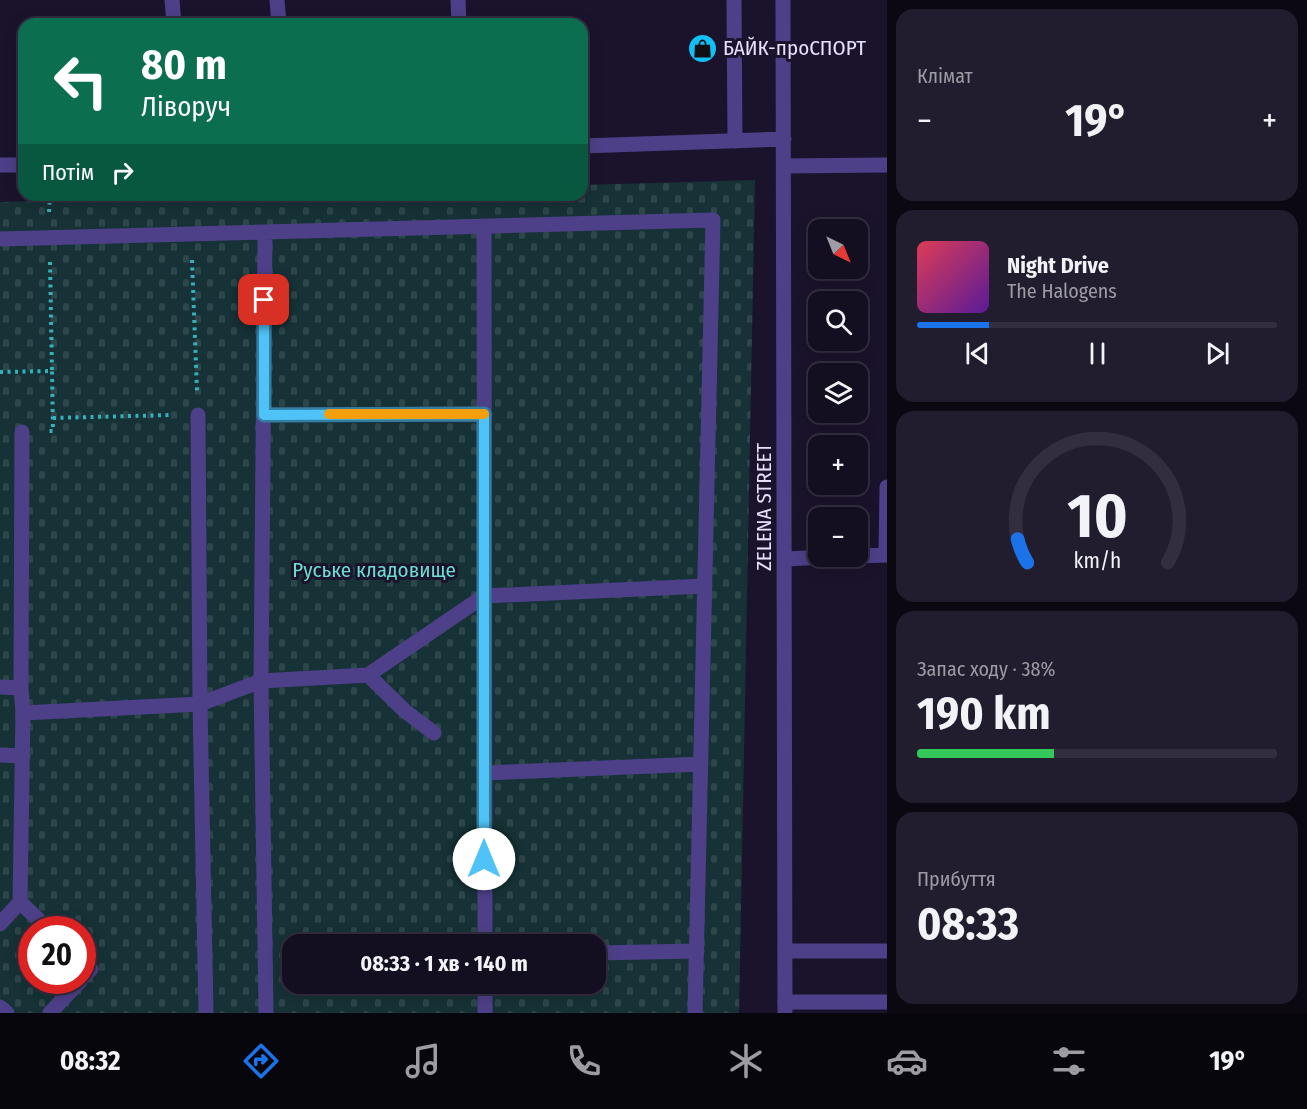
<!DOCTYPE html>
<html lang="uk">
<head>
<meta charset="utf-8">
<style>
  :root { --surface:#140e21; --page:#211c2e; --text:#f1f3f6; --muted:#9d9ca5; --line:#332e3f; --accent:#1a73e8 }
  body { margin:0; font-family:"Fira Sans Condensed",sans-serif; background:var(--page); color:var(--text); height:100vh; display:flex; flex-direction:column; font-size:22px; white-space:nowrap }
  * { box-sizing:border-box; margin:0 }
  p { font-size:20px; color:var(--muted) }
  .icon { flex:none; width:33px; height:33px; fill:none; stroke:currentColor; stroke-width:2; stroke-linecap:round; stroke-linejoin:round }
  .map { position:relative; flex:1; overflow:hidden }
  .panel { display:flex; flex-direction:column; gap:9px; padding:9px; background:#0b0812; width:420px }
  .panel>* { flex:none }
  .top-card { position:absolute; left:18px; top:18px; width:570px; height:183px; border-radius:18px; box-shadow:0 3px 15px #0003,0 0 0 2px var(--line); background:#0b6e4f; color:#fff; overflow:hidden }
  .needle { width:39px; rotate:137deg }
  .buttons { position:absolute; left:808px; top:219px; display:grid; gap:12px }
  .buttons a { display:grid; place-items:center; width:60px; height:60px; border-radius:12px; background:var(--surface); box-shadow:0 3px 15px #0003,0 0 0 2px var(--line); font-size:30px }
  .speed { position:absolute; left:18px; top:916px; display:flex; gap:12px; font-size:30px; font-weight:700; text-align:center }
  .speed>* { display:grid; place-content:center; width:78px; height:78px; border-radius:50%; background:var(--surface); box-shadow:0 3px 15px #0003,0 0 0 2px var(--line); line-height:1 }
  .speed .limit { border:9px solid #d22; background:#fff; color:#111 }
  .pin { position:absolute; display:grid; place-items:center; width:51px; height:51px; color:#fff; margin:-26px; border-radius:12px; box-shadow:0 3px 9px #0006 }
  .me { position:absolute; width:66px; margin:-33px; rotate:0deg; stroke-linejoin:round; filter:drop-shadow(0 0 4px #0008) }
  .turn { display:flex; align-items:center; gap:21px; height:126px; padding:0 24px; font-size:27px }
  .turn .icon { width:78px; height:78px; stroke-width:2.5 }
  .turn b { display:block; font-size:42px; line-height:51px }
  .then { display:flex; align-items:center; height:57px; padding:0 24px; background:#0003; gap:12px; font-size:22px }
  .big { font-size:45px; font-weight:700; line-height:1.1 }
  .panel .card { flex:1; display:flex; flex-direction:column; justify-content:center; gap:9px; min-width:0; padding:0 21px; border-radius:18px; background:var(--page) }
  .panel .dial { align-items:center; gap:0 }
  .dial svg { height:156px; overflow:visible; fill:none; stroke:var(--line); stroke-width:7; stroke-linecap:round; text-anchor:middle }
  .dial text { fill:var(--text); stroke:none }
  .song { display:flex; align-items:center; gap:18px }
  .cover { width:72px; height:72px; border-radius:9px; background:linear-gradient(135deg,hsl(350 70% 55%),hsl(270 70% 35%)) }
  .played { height:6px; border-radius:3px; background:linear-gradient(90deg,var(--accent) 20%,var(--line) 20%) }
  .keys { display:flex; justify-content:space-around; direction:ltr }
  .heat { display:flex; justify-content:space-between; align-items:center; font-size:33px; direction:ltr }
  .charge { height:9px; border-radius:4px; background:linear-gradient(90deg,#34c759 38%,var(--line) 0) }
  .trip { position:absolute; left:282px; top:934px; width:324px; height:60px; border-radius:18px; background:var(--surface); box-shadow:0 3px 15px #0003,0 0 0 2px var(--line); font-weight:700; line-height:60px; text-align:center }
  .menu { display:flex; height:96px; justify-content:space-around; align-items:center; background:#08060d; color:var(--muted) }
  .menu .icon { width:42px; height:42px }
  .menu .active { color:var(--accent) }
  .menu b { font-size:27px; color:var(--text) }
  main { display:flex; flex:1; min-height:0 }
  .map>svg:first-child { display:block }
  .cemetery { fill:url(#cemetery-stones); fill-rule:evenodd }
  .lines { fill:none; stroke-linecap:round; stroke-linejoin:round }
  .path { stroke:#36b0bb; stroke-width:4; stroke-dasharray:3 4.5; stroke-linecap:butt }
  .service { stroke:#4d4089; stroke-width:15 }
  .minor { stroke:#4d4089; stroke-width:15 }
  .route-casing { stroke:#337fa1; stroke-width:15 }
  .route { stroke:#4fc3f7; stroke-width:10 }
  .slow { stroke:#f59e0b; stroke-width:10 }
  .labels { text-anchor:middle; stroke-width:6; stroke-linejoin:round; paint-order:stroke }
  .poi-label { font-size:21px; fill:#e7dffe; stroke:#1b132c; text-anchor:start }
  .street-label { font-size:21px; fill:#e7dffe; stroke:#1b132c }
  .park-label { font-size:21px; fill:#6bded1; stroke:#1b132c }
</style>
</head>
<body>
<main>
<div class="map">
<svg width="887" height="1013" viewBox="0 0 887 1013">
  <defs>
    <pattern id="cemetery-stones" width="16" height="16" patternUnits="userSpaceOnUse" patternTransform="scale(1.5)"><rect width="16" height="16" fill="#163236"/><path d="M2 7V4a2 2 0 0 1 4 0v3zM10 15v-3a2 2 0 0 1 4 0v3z" fill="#2d464a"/></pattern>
  </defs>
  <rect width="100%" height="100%" fill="#1b132c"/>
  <!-- cemetery -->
  <path class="cemetery" d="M755 180 739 1013H0V202L227 195H582V185ZM32 930H82V981H32ZM292 945H596V984H292Z"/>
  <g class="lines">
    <!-- path -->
    <path class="path" d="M49 212 50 195
      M192 260 197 391
      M50 262 52 371
      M0 372 52 371 53 431H49
      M53 418 172 415"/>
    <!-- service -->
    <path class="service" d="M172 0 174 24
      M277 0 279 24
      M458 0 459 24
      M734 0 735 141
      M784 166 887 165
      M484 226 485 945
      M265 232 261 681 266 1013
      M0 239 713 220 695 1013
      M264 415 485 414
      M886 555 887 487
      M858 556 887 555
      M785 559 849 556
      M368 675 405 711 434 733
      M0 687 21 688
      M23 713 200 704 198 415
      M0 755 23 756
      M484 773 701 764
      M20 902 23 713 21 688 22 432
      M0 924 20 902 49 930
      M785 951H887
      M596 953 697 951
      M82 961 91 969 82 978
      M785 1002H887
      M0 1007 7 1013
      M50 1013 80 981
      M206 1013 200 704 261 681 368 675 484 596 705 586
      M485 1013V984"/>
    <!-- minor -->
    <path class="minor" d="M783 0 785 1013
      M582 146 784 139
      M0 165H24"/>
  </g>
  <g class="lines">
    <defs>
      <path id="route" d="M264 300V415L484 414V859"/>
    </defs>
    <!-- route casing -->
    <use href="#route" class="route-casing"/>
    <!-- route -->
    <use href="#route" class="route"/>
    <!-- slow -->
    <path class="slow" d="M329 414H484"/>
  </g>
  <!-- icons -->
  <defs>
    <symbol id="shop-disc" viewBox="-11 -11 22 22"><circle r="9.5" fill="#12c0f7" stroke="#1b132c"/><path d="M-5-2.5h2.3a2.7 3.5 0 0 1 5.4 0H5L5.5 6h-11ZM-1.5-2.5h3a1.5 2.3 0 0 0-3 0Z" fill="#111"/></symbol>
  </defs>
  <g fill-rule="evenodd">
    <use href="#shop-disc" x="686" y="32" width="33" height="33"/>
  </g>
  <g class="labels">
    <!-- poi labels -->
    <g class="poi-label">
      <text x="723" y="55">БАЙК-проСПОРТ</text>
    </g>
    <!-- street labels -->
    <g class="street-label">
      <text transform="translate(764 507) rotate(-90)" y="7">ZELENA STREET</text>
    </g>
    <!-- park labels -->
    <g class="park-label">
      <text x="374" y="577">Руське кладовище</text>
    </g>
  </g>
</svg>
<div class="buttons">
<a><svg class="needle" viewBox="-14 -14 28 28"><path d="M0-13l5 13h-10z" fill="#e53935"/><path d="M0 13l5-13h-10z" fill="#9d9ca5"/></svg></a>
<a><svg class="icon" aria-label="search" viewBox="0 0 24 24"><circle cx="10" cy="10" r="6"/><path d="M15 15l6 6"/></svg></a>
<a><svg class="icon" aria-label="layers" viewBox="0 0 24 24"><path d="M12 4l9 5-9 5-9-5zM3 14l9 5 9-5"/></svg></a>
<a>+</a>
<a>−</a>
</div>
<div class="speed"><div class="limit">20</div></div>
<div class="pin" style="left:264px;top:300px;background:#d93025"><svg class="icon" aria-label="arrive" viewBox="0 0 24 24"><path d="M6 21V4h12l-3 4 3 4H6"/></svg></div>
<svg class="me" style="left:484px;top:859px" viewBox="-20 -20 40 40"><circle r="19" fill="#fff"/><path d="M0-13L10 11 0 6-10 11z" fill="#4fc3f7"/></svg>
<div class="trip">08:33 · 1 хв · 140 m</div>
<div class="top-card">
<div class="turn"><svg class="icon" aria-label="left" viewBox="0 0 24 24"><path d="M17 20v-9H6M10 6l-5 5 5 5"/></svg><div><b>80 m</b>Ліворуч</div></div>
<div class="then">Потім<svg class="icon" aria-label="right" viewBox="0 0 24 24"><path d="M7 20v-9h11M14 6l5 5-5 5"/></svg></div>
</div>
</div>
<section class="panel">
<div class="card"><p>Клімат</p>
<div class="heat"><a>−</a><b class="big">19°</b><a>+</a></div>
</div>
<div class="card">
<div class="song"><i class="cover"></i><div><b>Night Drive</b><p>The Halogens</p></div></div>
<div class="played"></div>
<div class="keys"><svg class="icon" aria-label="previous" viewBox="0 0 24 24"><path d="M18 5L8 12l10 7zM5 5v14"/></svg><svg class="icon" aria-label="pause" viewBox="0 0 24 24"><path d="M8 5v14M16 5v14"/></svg><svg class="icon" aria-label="next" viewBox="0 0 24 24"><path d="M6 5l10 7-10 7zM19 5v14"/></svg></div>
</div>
<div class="card dial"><svg viewBox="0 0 100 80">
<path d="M14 69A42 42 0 1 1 86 69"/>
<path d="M14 69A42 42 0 0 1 9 57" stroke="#1a73e8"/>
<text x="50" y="56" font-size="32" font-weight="700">10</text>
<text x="50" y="72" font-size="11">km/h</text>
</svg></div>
<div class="card"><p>Запас ходу · 38%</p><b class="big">190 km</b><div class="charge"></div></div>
<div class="card"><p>Прибуття</p><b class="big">08:33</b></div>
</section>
</main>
<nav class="menu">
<b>08:32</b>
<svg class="icon active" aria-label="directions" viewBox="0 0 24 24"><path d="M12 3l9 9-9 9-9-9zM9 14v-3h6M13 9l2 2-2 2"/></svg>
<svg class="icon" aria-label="music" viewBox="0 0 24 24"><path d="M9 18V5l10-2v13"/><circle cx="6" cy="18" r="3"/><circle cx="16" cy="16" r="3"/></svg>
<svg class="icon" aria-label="phone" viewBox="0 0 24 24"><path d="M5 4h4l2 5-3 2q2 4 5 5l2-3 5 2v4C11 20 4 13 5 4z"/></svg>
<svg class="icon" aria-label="climate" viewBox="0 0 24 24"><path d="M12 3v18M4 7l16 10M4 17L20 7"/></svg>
<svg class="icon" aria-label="car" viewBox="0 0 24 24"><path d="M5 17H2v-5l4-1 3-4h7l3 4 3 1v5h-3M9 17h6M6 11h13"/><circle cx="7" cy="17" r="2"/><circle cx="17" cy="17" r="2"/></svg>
<svg class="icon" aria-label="filters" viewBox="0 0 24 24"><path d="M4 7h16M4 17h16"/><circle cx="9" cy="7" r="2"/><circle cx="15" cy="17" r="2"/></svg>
<b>19°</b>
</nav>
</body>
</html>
